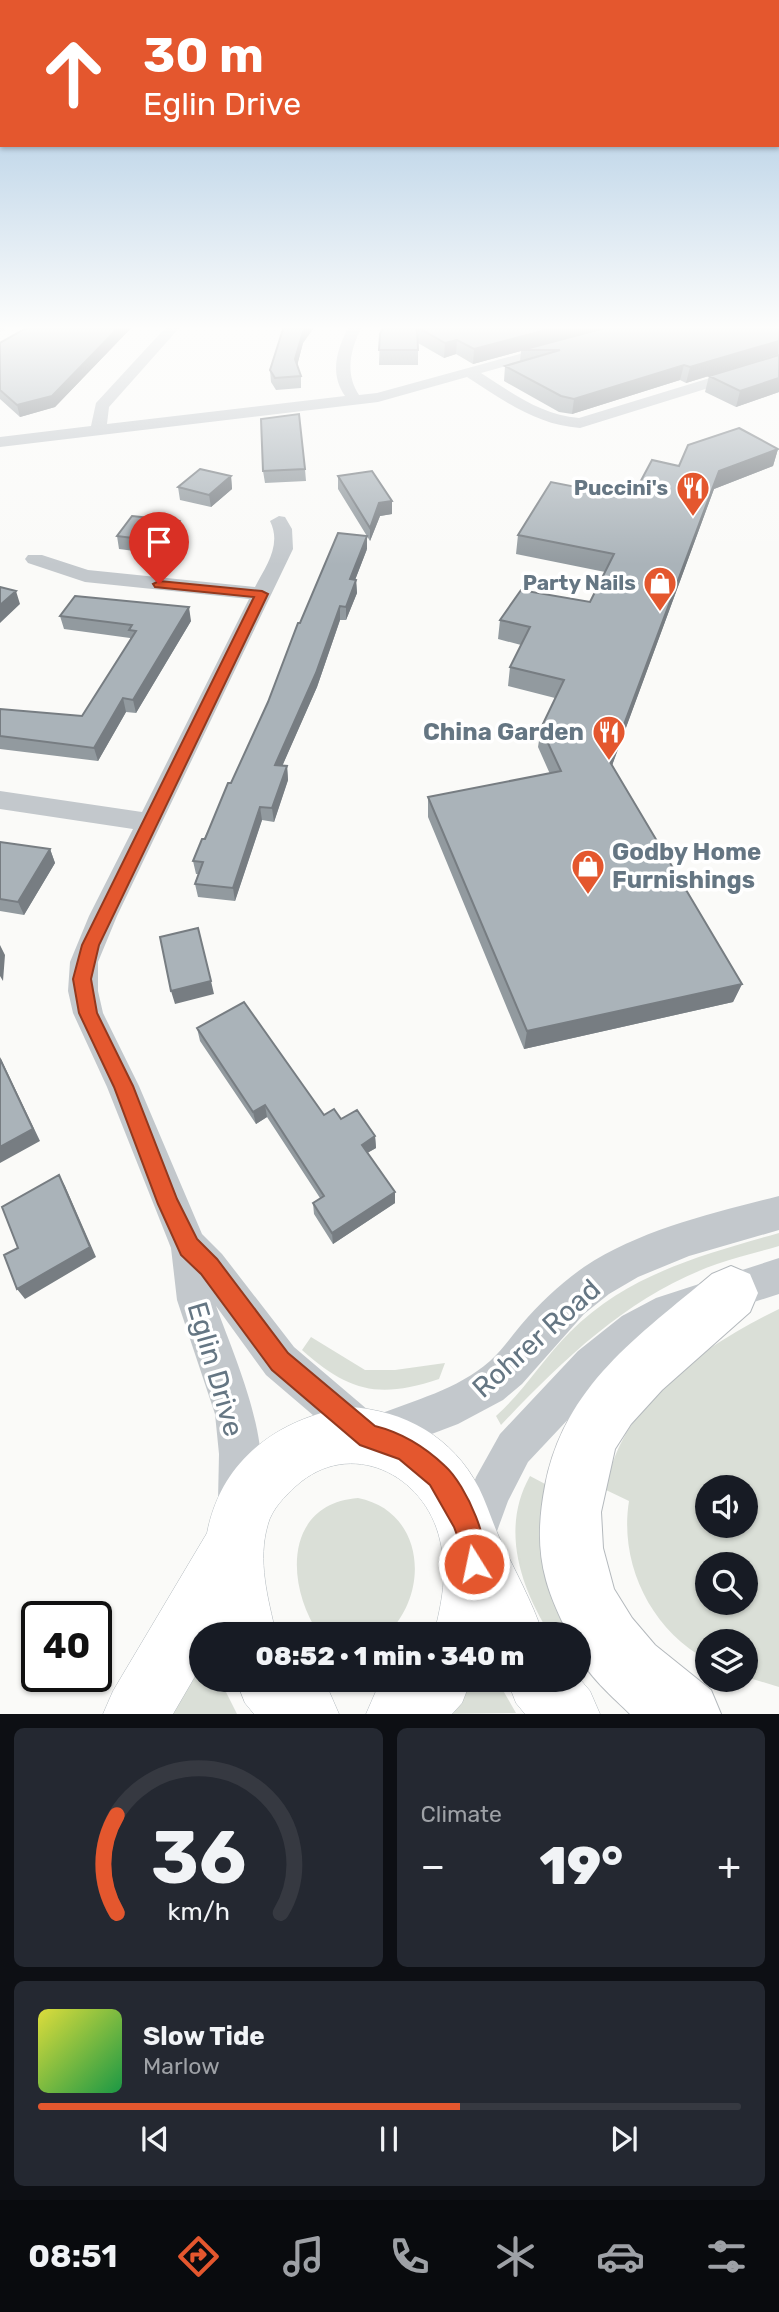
<!DOCTYPE html>
<html lang="en">
<head>
<meta charset="utf-8">
<style>
  :root { --surface:#171b24; --page:#242831; --text:#f1f3f6; --muted:#9ea1a6; --line:#363941; --accent:#e4572e }
  body { margin:0; font-family:Rubik,sans-serif; background:var(--page); color:var(--text); height:100vh; display:flex; flex-direction:column; font-size:26px; white-space:nowrap }
  * { box-sizing:border-box; margin:0 }
  p { font-size:23px; color:var(--muted) }
  .icon { flex:none; width:38px; height:38px; fill:none; stroke:currentColor; stroke-width:2; stroke-linecap:round; stroke-linejoin:round }
  .map { position:relative; height:1714px; overflow:hidden }
  .panel { display:flex; flex-direction:column; gap:14px; padding:14px; background:#0d0f14; flex:1 }
  .panel>* { flex:none }
  .banner { position:absolute; left:0px; top:0px; width:780px; height:147px; box-shadow:0 2px 5px #0004; background:#e4572e; color:#fff; overflow:hidden }
  .fabs { position:absolute; left:695px; top:1475px; display:grid; gap:14px }
  .fabs a { display:grid; place-items:center; width:63px; height:63px; border-radius:50%; background:var(--surface); box-shadow:0 2px 5px #0004; font-size:35px }
  .speed { position:absolute; left:21px; top:1601px; display:flex; gap:14px; font-size:35px; font-weight:700; text-align:center }
  .speed>* { display:grid; place-content:center; width:91px; height:91px; border-radius:50%; background:var(--surface); box-shadow:0 2px 5px #0004; line-height:1 }
  .speed .limit { border:4px solid #111; border-radius:10px; background:#fff; color:#111 }
  .pin { position:absolute; display:grid; place-items:center; width:60px; height:60px; color:#fff; margin:-72px -30px; border-radius:50% 50% 50% 0; rotate:-45deg; box-shadow:0 0 7px #0007 }
  .pin .icon { rotate:45deg }
  .me { position:absolute; width:77px; margin:-38px; rotate:350deg; stroke-linejoin:round; filter:drop-shadow(0 0 5px #0008) }
  .turn { display:flex; align-items:center; gap:24px; height:147px; padding:0 28px; font-size:32px }
  .turn .icon { width:91px; height:91px; stroke-width:2.5 }
  .turn b { display:block; font-size:49px; line-height:60px }
  .big { font-size:52px; font-weight:800; line-height:1.1 }
  .panel .tile { flex:1; display:flex; flex-direction:column; justify-content:center; gap:10px; min-width:0; padding:0 24px; border-radius:10px; background:var(--page) }
  .panel .dial { align-items:center; gap:0 }
  .dial svg { height:182px; overflow:visible; fill:none; stroke:var(--line); stroke-width:7; stroke-linecap:round; text-anchor:middle }
  .dial text { fill:var(--text); stroke:none }
  .song { display:flex; align-items:center; gap:21px }
  .cover { width:84px; height:84px; border-radius:10px; background:linear-gradient(135deg,hsl(60 70% 55%),hsl(140 70% 35%)) }
  .played { height:7px; border-radius:4px; background:linear-gradient(90deg,var(--accent) 60%,var(--line) 60%) }
  .keys { display:flex; justify-content:space-around; direction:ltr }
  .heat { display:flex; justify-content:space-between; align-items:center; font-size:38px; direction:ltr }
  .panel .tiles { flex:1; display:grid; gap:14px; grid-template-columns:1fr 1fr }
  .tile:last-child { grid-column:span 2 }
  .trip { position:absolute; left:189px; top:1622px; width:402px; height:70px; border-radius:35px; background:var(--surface); box-shadow:0 2px 5px #0004; font-weight:800; line-height:70px; text-align:center }
  .tab-bar { display:flex; height:112px; justify-content:space-around; align-items:center; background:#090b0e; color:var(--muted) }
  .tab-bar .icon { width:49px; height:49px }
  .tab-bar .selected { color:var(--accent) }
  .tab-bar b { font-size:32px; color:var(--text) }
  .map>svg:first-child { display:block }
  .green { fill:#dadfd7; fill-rule:evenodd }
  .lines { fill:none; stroke-linecap:round; stroke-linejoin:round }
  .secondary-casing { stroke:#b3babf; stroke-width:1 }
  .highway-casing { stroke:#b4b9bd; stroke-width:2 }
  .street { fill:#c3c8cc; fill-rule:evenodd }
  .secondary { fill:#fff; fill-rule:evenodd }
  .highway { fill:#fff; fill-rule:evenodd }
  .wall { fill:#929a9f }
  .shaded-wall { fill:#777d82 }
  .building { fill:#aab3b9; stroke:#777d82; stroke-width:2 }
  .route { fill:#e4572e; stroke:#94391e; stroke-width:2 }
  .labels { text-anchor:middle; stroke-width:7; stroke-linejoin:round; paint-order:stroke }
  .far-poi-label { font-size:21px; font-weight:bold; fill:#657683; stroke:#fff; text-anchor:end }
  .poi-label { font-size:24px; font-weight:bold; fill:#657683; stroke:#fff; text-anchor:end }
  .near-street-label { font-size:28px; fill:#657683; stroke:#fff }
</style>
</head>
<body>
<div class="map">
<svg width="779" height="1714" viewBox="0 0 779 1714">
  <rect width="100%" height="100%" fill="#fafaf8"/>
  <!-- green -->
  <path class="green" d="M779 1233V1246C759 1252 737 1257 717 1264 629 1295 564 1359 501 1425L496 1416C524 1391 543 1359 570 1332 628 1274 702 1255 779 1233Z
    M779 1309V1687L746 1677V1642H707V1660C650 1629 619 1563 629 1501L606 1490C620 1402 705 1345 779 1309ZM707 1488H746V1526H707ZM707 1564H746V1603H707Z
    M311 1337 365 1370H395L445 1363 439 1379C379 1399 349 1392 302 1350Z
    M530 1476 547 1485 563 1616 573 1634H550C521 1588 500 1529 530 1476Z
    M358 1498C424 1511 431 1592 387 1634H319C286 1586 283 1504 358 1498Z
    M201 1677V1680H220L237 1714H173L193 1678Z
    M469 1680H497L516 1713 440 1714Z"/>
  <g class="lines">
    <defs>
      <path id="secondary" d="M349 1407C404 1410 453 1437 479 1488 487 1504 492 1521 499 1537 514 1569 532 1601 543 1634H434C442 1602 448 1573 440 1540 425 1474 350 1437 296 1486 285 1496 272 1509 268 1524 257 1561 268 1598 276 1634H201V1666L173 1714H103L113 1691 207 1533C221 1460 278 1418 349 1407Z
        M579 1678 590 1691 600 1714H525L516 1703 507 1680Z
        M236 1680H314L329 1691 339 1714H254L245 1703Z
        M392 1680H471L462 1703 452 1714H366L376 1691Z"/>
      <path id="highway" d="M731 1266 750 1274 758 1293 750 1312 662 1390 631 1424 615 1449 601 1512 603 1548 614 1589 632 1618 655 1645 711 1690 721 1714H630C616 1700 582 1671 579 1652 578 1646 579 1640 579 1634H568C560 1617 551 1599 546 1580 537 1548 539 1517 545 1486 564 1385 639 1336 712 1274Z"/>
    </defs>
    <!-- secondary casing -->
    <use href="#secondary" class="secondary-casing"/>
    <!-- highway casing -->
    <use href="#highway" class="highway-casing"/>
    <!-- street -->
    <path class="street" d="M0 326H10L0 332Z
      M167 326H181L109 407 107 424 345 396C329 373 337 349 349 326H362C351 349 344 372 359 395L377 393 556 344 561 345V351L481 373C512 393 541 415 579 418L779 357V366L580 428C536 425 503 400 467 377L378 402 0 447V437L91 426 96 403Z
      M279 516 285 517 292 529 293 549 117 916 98 962V991L103 1013 139 1086 202 1234 222 1254 294 1347 375 1416C414 1400 457 1390 490 1361 502 1350 511 1337 521 1325 540 1303 561 1283 584 1267 642 1229 713 1213 779 1196V1230L689 1256 638 1277 609 1294 584 1314 522 1384 503 1400 458 1424 379 1454 348 1445 266 1375 216 1306C237 1364 279 1454 254 1515L239 1521 224 1515 218 1500 219 1454 215 1414 177 1300 171 1248 107 1087 73 1013 68 991 70 962 89 916 133 829 0 809V791L142 812 249 599 85 582 28 563 25 559 28 555H42L88 570 255 587C266 566 282 545 270 521Z
      M779 1258V1294L676 1327 648 1342 606 1379 528 1462 508 1501 489 1553 474 1559 459 1553 453 1538 476 1477 500 1434 578 1351 622 1316 656 1298Z"/>
    <!-- secondary -->
    <use href="#secondary" class="secondary"/>
    <!-- highway -->
    <use href="#highway" class="highway"/>
  </g>
  <!-- wall -->
  <path class="wall" d="M30 326H133L55 407 20 417 0 399V343Z
    M284 326H315L303 343 297 365 301 376V388L276 390 271 382 270 370Z
    M384 326H779V355L686 383 680 380 572 414 559 412 504 381 505 366 520 361 521 351 473 364 456 354 444 358 418 343V365H379L380 334Z
    M779 355V392L736 407 705 392 709 376Z
    M778 449 773 466 714 489 612 765 742 984 733 1002 524 1049 428 817V797L550 774 538 747 541 728 555 698 508 686 510 667 521 645 498 639 500 620 590 602 605 572 516 554 518 535 596 491 636 490 679 466Z
    M305 469 306 481 265 483 263 471Z
    M231 476 232 489 211 507 180 500 178 487Z
    M338 476 392 501V514L380 516 370 541 338 489Z
    M179 521 181 534 158 554 119 549 117 536Z
    M367 549 355 580H356L357 593 346 620H340L317 687 282 766H287L288 780 274 822 262 820 235 901 198 897 195 884 198 874H196L193 861 231 783 268 702 300 623Z
    M60 616 191 621 136 713 126 712 98 761 0 749V709L82 716 131 640 130 638 64 629Z
    M0 842 50 849 55 863 24 915 0 911Z
    M197 1028 324 1115 341 1119 375 1136 376 1148 367 1153 395 1192V1203L333 1244 314 1214 313 1203 320 1198 267 1117 256 1124 200 1041Z"/>
  <!-- shaded-wall -->
  <path class="shaded-wall" d="M120 326H133L55 407 20 417 17 405Z
    M307 326H315L303 343 296 370 295 359 303 332Z
    M562 326H613L473 364 474 349Z
    M457 340 456 354 444 358 445 343Z
    M779 341 778 354 686 383 690 367Z
    M684 365 680 380 572 414 574 399Z
    M779 378V392L736 407 740 391Z
    M778 449 773 466 714 489 606 782 610 762 719 471Z
    M231 476 232 489 211 507 209 495Z
    M392 501V514L380 516 370 541V528L379 503Z
    M179 521 181 534 158 554 156 541Z
    M367 536V549L350 593V579Z
    M356 580 357 593 346 620V607Z
    M16 591 20 604 0 623V605Z
    M340 606V620L317 687 277 778 275 765Z
    M189 607 191 621 136 713 133 700Z
    M123 698 126 712 98 761 94 748Z
    M287 766 288 780 274 822 272 808Z
    M260 807 262 820 235 901 233 888Z
    M50 849 55 863 24 915 18 902Z
    M0 945 5 955 3 981 0 976Z
    M211 981 214 994 175 1004 171 991Z
    M742 984 733 1002 524 1049 527 1031Z
    M0 1057 40 1141 0 1163Z
    M265 1105 267 1117 256 1124 253 1112Z
    M375 1136 376 1148 362 1156V1145Z
    M59 1175 65 1186 96 1257 25 1299 17 1289Z
    M395 1192V1203L333 1244 332 1233Z"/>
  <!-- building -->
  <path class="building" d="M30 326H120L52 396 17 405 0 390V343Z
    M284 326H307L303 332 295 359 301 376 275 378 270 370Z
    M384 326H562L474 349 457 340 445 343 417 327 418 350H379L380 334Z
    M612 326H779V341L690 367 684 365 574 399 561 396 505 366 560 350H522Z
    M779 355V378L740 391 709 376Z
    M299 414 305 469 263 471 261 419Z
    M739 428 778 449 719 471 610 762 742 984 527 1031 428 797 561 771 541 728 564 680 510 667 530 627 500 620 521 590 590 602 614 554 518 535 551 482 596 491 600 484 636 490 652 460 679 466 688 445Z
    M200 469 231 476 209 495 178 487Z
    M372 471 392 501 379 503 370 528 338 476Z
    M132 516 179 521 156 541 117 536Z
    M338 533 367 536 350 579 356 580 346 607 340 606 316 673 275 765 287 766 272 808 260 807 233 888 195 884 203 862 193 861 202 839H205L228 783H231L268 702 298 623H300Z
    M0 587 16 591 0 605Z
    M75 596 189 607 133 700 123 698 94 748 0 736V709L82 716 136 631 129 630 132 625 60 616Z
    M0 842 50 849 18 902 0 899Z
    M198 928 211 981 171 991 160 937Z
    M244 1002 324 1115 334 1109 341 1119 357 1110 375 1136 362 1145 395 1192 332 1233 313 1203 324 1196 265 1105 253 1112 197 1028Z
    M0 1059 33 1129 0 1147Z
    M59 1175 90 1247 17 1289 4 1255 18 1248 2 1207Z"/>
  <!-- sky -->
  <linearGradient id="sky" x2="0" y2="1"><stop stop-color="#96bcdc"/><stop offset="0.58" stop-color="#fdfdfc"/><stop offset="1" stop-color="#fdfdfc" stop-opacity="0"/></linearGradient>
  <rect width="779" height="565" fill="url(#sky)"/>
  <!-- route -->
  <path class="route" d="M159 581 262 591 268 594 99 945 91 979 97 1013 133 1086 177 1199 197 1239 217 1259 288 1353 375 1426C403 1433 424 1446 445 1466 466 1485 494 1547 483 1573L474 1577 465 1573 461 1564V1546L454 1527 430 1485 399 1459 360 1445 272 1370 201 1274 181 1255 158 1204 114 1087 79 1013 73 979 82 945 254 597 155 587 153 584Z"/>
  <!-- icons -->
  <defs>
    <symbol id="restaurant-pin" viewBox="-11 -11 22 30"><path d="M0 17L-7.5 6A9.5 9.5 0 1 1 7.5 6Z" fill="#e4572e" stroke="#fff"/><path d="M-5-6h1v4h1v-4h1v4h1v-4h1v5L-1.5 .5V6h-2V.5L-5-1ZM5-6V6H3V1.5H1.5Q1.5-4 5-6Z" fill="#fff"/></symbol>
    <symbol id="shop-pin" viewBox="-11 -11 22 30"><path d="M0 17L-7.5 6A9.5 9.5 0 1 1 7.5 6Z" fill="#e4572e" stroke="#fff"/><path d="M-5-2.5h2.3a2.7 3.5 0 0 1 5.4 0H5L5.5 6h-11ZM-1.5-2.5h3a1.5 2.3 0 0 0-3 0Z" fill="#fff"/></symbol>
  </defs>
  <g fill-rule="evenodd">
    <use href="#restaurant-pin" x="674" y="469" width="38" height="52"/>
    <use href="#shop-pin" x="641" y="564" width="38" height="52"/>
    <use href="#restaurant-pin" x="590" y="713" width="38" height="52"/>
    <use href="#shop-pin" x="569" y="847" width="38" height="52"/>
  </g>
  <g class="labels">
    <!-- far-poi labels -->
    <g class="far-poi-label">
      <text x="668" y="495">Puccini's</text>
      <text x="636" y="590">Party Nails</text>
    </g>
    <!-- poi labels -->
    <g class="poi-label">
      <text x="584" y="740">China Garden</text>
      <text x="612" y="860" text-anchor="start">Godby Home<tspan x="612" dy="28">Furnishings</tspan></text>
    </g>
    <!-- near-street labels -->
    <g class="near-street-label">
      <text transform="translate(536 1338) rotate(-42)" y="10">Rohrer Road</text>
      <text transform="translate(216 1369) rotate(74)" y="10">Eglin Drive</text>
    </g>
  </g>
</svg>
<div class="fabs">
<a><svg class="icon" aria-label="sound" viewBox="0 0 24 24"><path d="M4 9h4l5-4v14l-5-4H4zM17 9q2 3 0 6"/></svg></a>
<a><svg class="icon" aria-label="search" viewBox="0 0 24 24"><circle cx="10" cy="10" r="6"/><path d="M15 15l6 6"/></svg></a>
<a><svg class="icon" aria-label="layers" viewBox="0 0 24 24"><path d="M12 4l9 5-9 5-9-5zM3 14l9 5 9-5"/></svg></a>
</div>
<div class="speed"><div class="limit">40</div></div>
<div class="pin" style="left:159px;top:584px;background:#d93025"><svg class="icon" aria-label="arrive" viewBox="0 0 24 24"><path d="M6 21V4h12l-3 4 3 4H6"/></svg></div>
<svg class="me" style="left:474px;top:1564px" viewBox="-20 -20 40 40"><circle r="17" fill="#e4572e" stroke="#fff" stroke-width="3"/><path d="M0-11L8 9 0 5-8 9z" fill="#fff"/></svg>
<div class="trip">08:52 · 1 min · 340 m</div>
<div class="banner">
<div class="turn"><svg class="icon" aria-label="ahead" viewBox="0 0 24 24"><path d="M12 20V5M6 11l6-6 6 6"/></svg><div><b>30 m</b>Eglin Drive</div></div>
</div>
</div>
<section class="panel">
<div class="tiles">
<div class="tile dial"><svg viewBox="0 0 100 80">
<path d="M14 69A42 42 0 1 1 86 69"/>
<path d="M14 69A42 42 0 0 1 14 26" stroke="#e4572e"/>
<text x="50" y="56" font-size="32" font-weight="700">36</text>
<text x="50" y="72" font-size="11">km/h</text>
</svg></div>
<div class="tile"><p>Climate</p>
<div class="heat"><a>−</a><b class="big">19°</b><a>+</a></div>
</div>
<div class="tile">
<div class="song"><i class="cover"></i><div><b>Slow Tide</b><p>Marlow</p></div></div>
<div class="played"></div>
<div class="keys"><svg class="icon" aria-label="previous" viewBox="0 0 24 24"><path d="M18 5L8 12l10 7zM5 5v14"/></svg><svg class="icon" aria-label="pause" viewBox="0 0 24 24"><path d="M8 5v14M16 5v14"/></svg><svg class="icon" aria-label="next" viewBox="0 0 24 24"><path d="M6 5l10 7-10 7zM19 5v14"/></svg></div>
</div>
</div>
</section>
<nav class="tab-bar">
<b>08:51</b>
<svg class="icon selected" aria-label="directions" viewBox="0 0 24 24"><path d="M12 3l9 9-9 9-9-9zM9 14v-3h6M13 9l2 2-2 2"/></svg>
<svg class="icon" aria-label="music" viewBox="0 0 24 24"><path d="M9 18V5l10-2v13"/><circle cx="6" cy="18" r="3"/><circle cx="16" cy="16" r="3"/></svg>
<svg class="icon" aria-label="phone" viewBox="0 0 24 24"><path d="M5 4h4l2 5-3 2q2 4 5 5l2-3 5 2v4C11 20 4 13 5 4z"/></svg>
<svg class="icon" aria-label="climate" viewBox="0 0 24 24"><path d="M12 3v18M4 7l16 10M4 17L20 7"/></svg>
<svg class="icon" aria-label="car" viewBox="0 0 24 24"><path d="M5 17H2v-5l4-1 3-4h7l3 4 3 1v5h-3M9 17h6M6 11h13"/><circle cx="7" cy="17" r="2"/><circle cx="17" cy="17" r="2"/></svg>
<svg class="icon" aria-label="filters" viewBox="0 0 24 24"><path d="M4 7h16M4 17h16"/><circle cx="9" cy="7" r="2"/><circle cx="15" cy="17" r="2"/></svg>
</nav>
</body>
</html>
